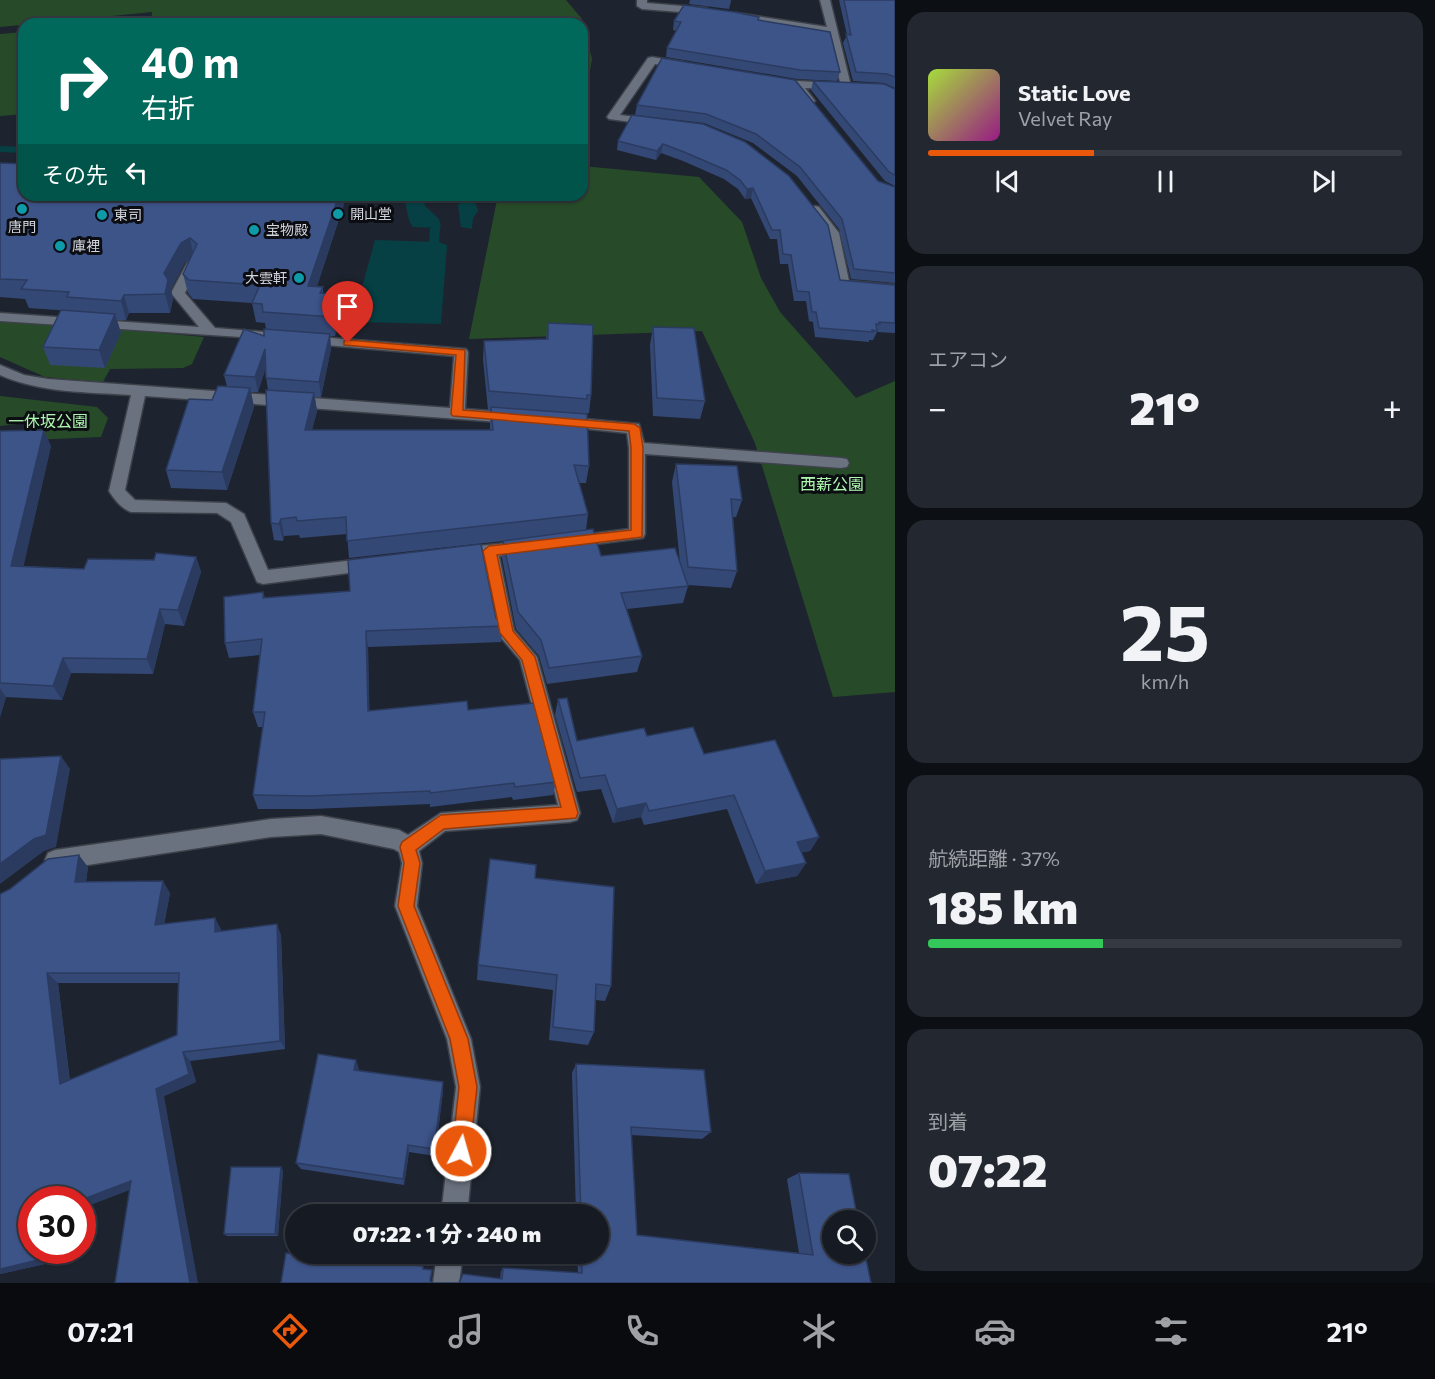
<!DOCTYPE html>
<html lang="ja">
<head>
<meta charset="utf-8">
<style>
  :root { --surface:#161b23; --page:#232830; --text:#f1f3f6; --muted:#9ea1a6; --line:#353941; --accent:#ea580c }
  body { margin:0; font-family:Commissioner,"Noto Sans JP",sans-serif; background:var(--page); color:var(--text); height:100vh; display:flex; flex-direction:column; font-size:22px; white-space:nowrap }
  * { box-sizing:border-box; margin:0 }
  p { font-size:20px; color:var(--muted) }
  .icon { flex:none; width:33px; height:33px; fill:none; stroke:currentColor; stroke-width:2; stroke-linecap:round; stroke-linejoin:round }
  .map { position:relative; flex:1; overflow:hidden }
  .panel { display:flex; flex-direction:column; gap:12px; padding:12px; background:#0c0f13; width:540px }
  .panel>* { flex:none }
  .guide { position:absolute; left:18px; top:18px; width:570px; height:183px; border-radius:18px; box-shadow:0 2px 4px #0004,0 0 0 2px var(--line); background:#00695c; color:#fff; overflow:hidden }
  .tools { position:absolute; left:822px; top:1210px; display:grid; gap:12px }
  .tools a { display:grid; place-items:center; width:54px; height:54px; border-radius:50%; background:var(--surface); box-shadow:0 2px 4px #0004,0 0 0 2px var(--line); font-size:30px }
  .speed { position:absolute; left:18px; top:1186px; display:flex; gap:12px; font-size:30px; font-weight:700; text-align:center }
  .speed>* { display:grid; place-content:center; width:78px; height:78px; border-radius:50%; background:var(--surface); box-shadow:0 2px 4px #0004,0 0 0 2px var(--line); line-height:1 }
  .speed .limit { border:9px solid #d22; background:#fff; color:#111 }
  .pin { position:absolute; display:grid; place-items:center; width:51px; height:51px; color:#fff; margin:-62px -26px; border-radius:50% 50% 50% 0; rotate:-45deg; box-shadow:0 0 6px #0007 }
  .pin .icon { rotate:45deg }
  .me { position:absolute; width:66px; margin:-33px; rotate:6deg; stroke-linejoin:round; filter:drop-shadow(0 0 4px #0008) }
  .turn { display:flex; align-items:center; gap:21px; height:126px; padding:0 24px; font-size:27px }
  .turn .icon { width:78px; height:78px; stroke-width:2.5 }
  .turn b { display:block; font-size:42px; line-height:51px }
  .then { display:flex; align-items:center; height:57px; padding:0 24px; background:#0003; gap:12px; font-size:22px }
  .big { font-size:45px; font-weight:800; line-height:1.1 }
  .panel .card { flex:1; display:flex; flex-direction:column; justify-content:center; gap:9px; min-width:0; padding:0 21px; border-radius:18px; background:var(--page) }
  .panel .dial { align-items:center; gap:0 }
  .dial b { font-size:78px; line-height:1 }
  .song { display:flex; align-items:center; gap:18px }
  .cover { width:72px; height:72px; border-radius:9px; background:linear-gradient(135deg,hsl(80 70% 55%),hsl(310 70% 35%)) }
  .played { height:6px; border-radius:3px; background:linear-gradient(90deg,var(--accent) 35%,var(--line) 35%) }
  .keys { display:flex; justify-content:space-around; direction:ltr }
  .heat { display:flex; justify-content:space-between; align-items:center; font-size:33px; direction:ltr }
  .charge { height:9px; border-radius:4px; background:linear-gradient(90deg,#34c759 37%,var(--line) 0) }
  .trip { position:absolute; left:285px; top:1204px; width:324px; height:60px; border-radius:30px; background:var(--surface); box-shadow:0 2px 4px #0004,0 0 0 2px var(--line); font-weight:800; line-height:60px; text-align:center }
  .tabs { display:flex; height:96px; justify-content:space-around; align-items:center; background:#090b0e; color:var(--muted) }
  .tabs .icon { width:42px; height:42px }
  .tabs .selected { color:var(--accent) }
  .tabs b { font-size:27px; color:var(--text) }
  main { display:flex; flex:1; min-height:0 }
  .map>svg:first-child { display:block }
  .green { fill:#274b28 }
  .water { fill:#064044 }
  .lines { fill:none; stroke-linecap:round; stroke-linejoin:round }
  .stream { fill:#064044; fill-rule:evenodd }
  .minor-casing { stroke:#3d414a; stroke-width:3 }
  .minor { fill:#6b727f; fill-rule:evenodd }
  .wall { fill:#344876; fill-rule:evenodd }
  .shaded-wall { fill:#2b3b60 }
  .building { fill:#3d5489; stroke:#2b3b60; stroke-width:1.5; fill-rule:evenodd }
  .route { fill:#ea580c; stroke:#983908; stroke-width:1.5 }
  .culture-dot { fill:#0f9aa8; stroke:#0b0d12; stroke-width:2 }
  .labels { text-anchor:middle; stroke-width:6; stroke-linejoin:round; paint-order:stroke }
  .far-poi-label { font-size:14px; fill:#d2d6dd; stroke:#0b0d12; text-anchor:start }
  .park-label { font-size:16px; fill:#aef7af; stroke:#0b0d12 }
</style>
</head>
<body>
<main>
<div class="map">
<svg width="895" height="1283" viewBox="0 0 895 1283">
  <rect width="100%" height="100%" fill="#1e242f"/>
  <!-- green -->
  <path class="green" d="M0 0H566L582 19 592 59 586 93 582 96V24H151L152 12 0 27Z
    M24 32V114L0 116V34Z
    M582 166 699 177 742 222 761 278 780 312 856 398 895 381V692L833 697 755 443 702 331 469 339 498 195H582Z
    M0 322 92 327 204 337 192 364 183 368 110 369 103 382 45 377 0 357Z
    M0 396 97 407 108 418 101 437 29 440V423L0 426Z"/>
  <!-- water -->
  <path class="water" d="M401 195 424 197 425 206 439 219 441 228 413 227C405 217 409 205 401 195Z
    M466 198 474 199 478 211 473 218 472 229 461 227 458 205Z
    M375 240 438 242 447 245 441 324 358 322 355 313Z"/>
  <g class="lines">
    <!-- stream -->
    <path class="stream" d="M0 146 24 147V153L0 152Z
      M435 225 440 228 439 243 434 246 429 243 430 228Z"/>
    <defs>
      <path id="minor" d="M637 0H647V3L706 8 711 11 706 14 642 9 637 6Z
        M820 0H830L851 86 850 88H842L841 86 828 33 736 19 731 16 736 13 827 27Z
        M652 57 683 62 688 65 683 68 655 64 620 115 653 119 659 122 653 125 609 119 607 117 648 58Z
        M797 81 835 83 840 86 835 89 805 88 815 101 810 104 806 103 792 84Z
        M815 206 819 207 839 233 849 281 895 285V293L838 288 827 233 809 210Z
        M193 259 199 263 185 293 215 328 265 332 270 333 272 336 270 339 0 321V313L199 327 171 293 187 263Z
        M307 336 466 349 468 352 465 409 515 413 523 418 515 423 145 396 125 490 135 500 226 503 244 514 268 570 372 558 378 559 380 564 378 569 372 570 263 584 257 582 231 522 217 513 131 512C122 509 114 499 109 491L131 395C87 392 41 393 0 375V365L24 375 48 379 450 408 454 356 302 343 300 340 302 337Z
        M564 417 639 424 644 443 841 458 847 459 849 463 847 467 841 468 645 454V534L643 538 572 547 566 545 564 541 566 537 629 529V448L627 433 559 426 556 422Z
        M527 541 533 543 535 547 533 551 499 556 514 630 537 657 580 813 577 820 570 822 445 831 419 851 422 863 417 906 471 1039 480 1087 467 1215H441L456 1087 447 1039 395 906 402 863 399 852 394 849 321 834 271 837 55 870 48 867 45 860 48 853 55 850 271 819 321 816 399 830 408 835 441 813 558 805 520 660 497 633 482 558 459 560 453 559 451 554 453 549 459 548Z
        M437 1254H463L459 1283H433Z"/>
    </defs>
    <!-- minor casing -->
    <use href="#minor" class="minor-casing"/>
    <!-- minor -->
    <use href="#minor" class="minor"/>
  </g>
  <!-- wall -->
  <path class="wall" d="M690 0H731V1L729 9 689 4Z
    M839 0H895V88L884 83 853 81 843 43 847 35Z
    M759 20 840 72 837 81 797 79 666 57 667 48 677 31 673 30 674 21Z
    M662 58 878 181 895 187V283L851 279 839 229 797 176 753 143 704 123 635 115 637 105Z
    M813 81 895 89V186L885 181 811 90Z
    M703 124 840 280 895 285V333L877 332 873 340H869V342L815 337 813 322 809 321 806 301H794L788 264H780L777 239H770L751 198 745 199 738 189 724 179 683 161 661 153 656 160 617 150 618 141Z
    M0 163 24 195H343L344 204 317 286 323 287V293L342 313 335 336H330L331 349 321 397H315L317 411 312 430H490V410H488L483 359 484 341 546 339 548 323 591 395 589 413 585 414 589 466 586 483H579L588 514 586 530 601 556 680 563 672 482 676 464 742 500 736 517H733L737 571 731 588 688 585V586L683 603 627 609 642 656 637 672 547 684 539 656 516 629 502 558 503 541 349 558 347 534 300 538 299 535 284 536 283 541 274 540 271 523 268 390 265 370 258 392H251L254 407 227 490 171 488 166 470 212 400 227 387 224 375 264 336 266 329 265 323 256 322 252 303 193 299 188 293 183 274 190 260 185 262 171 289 173 299 170 313H129L126 320H117L121 333 105 368 50 365 43 347 71 311 29 308 25 299 0 297Z
    M653 327 705 401 700 419 653 416 650 345Z
    M0 431 51 446 23 566 84 569 154 560 196 557 201 572 184 626 165 624 153 674 71 673 62 700 6 697 0 717Z
    M263 592 265 598 496 618 503 626 501 642 368 647 369 711 468 710 556 782 553 795 513 800 512 797 430 807V804L312 809H258L253 795 263 727H258L253 712 260 655 229 658 225 643Z
    M558 699 577 741 647 736 704 754 819 837 810 851 801 852 806 863 797 876 756 884 727 809 644 825 641 817 613 823 601 789 577 792 555 715Z
    M88 867 86 882 170 893 164 924 215 918 221 931 281 935 285 1049 190 1061 196 1082 164 1096 129 1190 82 1208 32 1200 63 1260 0 1274V894ZM58 983H178L177 1035 70 1081Z
    M535 878 611 986 605 1001 596 1000 594 1032 588 1045 549 1040 553 990 477 980 478 965Z
    M576 1064 711 1132 702 1139 631 1135 637 1235 799 1253 787 1179 799 1173 871 1283H281L424 1269 432 1270 431 1281 432 1283H459L500 1279 501 1271 503 1268 578 1273 577 1254H598V1215H576L572 1073Z
    M359 1069 358 1070 443 1091 435 1156 409 1152 404 1185 301 1169 296 1163Z
    M283 1170 278 1236H227L224 1234Z"/>
  <!-- shaded-wall -->
  <path class="shaded-wall" d="M663 144 661 153 656 160 657 151Z
    M753 188 751 198 745 199 747 189Z
    M339 195H343L344 204 311 305 308 286Z
    M190 238 194 257 185 262 171 289 173 299 170 313 165 294 164 273 181 243Z
    M341 294 342 313 335 336 333 317Z
    M124 295 129 313 126 320 121 301Z
    M115 314 121 333 105 368 99 350Z
    M330 334 331 349 321 397 319 382Z
    M265 349 267 364 258 392 255 377Z
    M250 388 254 407 227 490 222 472Z
    M314 393 317 411 307 448 305 430Z
    M44 430 51 446 20 582 11 566Z
    M281 519 284 536 283 541 279 524Z
    M196 557 201 572 184 626 178 610Z
    M160 609 165 624 153 674 147 659Z
    M366 631 368 647 370 726 368 711Z
    M63 658 71 673 62 700 53 686Z
    M0 688 6 697 0 717Z
    M61 756 70 769 56 847 44 851 0 884V864Z
    M646 803 641 817 613 823 617 809Z
    M819 837 810 851 788 855 797 842Z
    M79 855 88 867 84 894 75 882Z
    M806 863 797 876 756 884 765 871Z
    M163 881 170 893 162 936 155 925Z
    M215 918 221 929V942L215 932Z
    M277 924 281 935 285 1049 280 1041Z
    M47 973 58 983 71 1092 60 1084Z
    M183 1052 190 1061 196 1082 164 1096 198 1283H190L156 1089Z
    M356 1060 359 1069 357 1079 354 1070Z
    M443 1082V1091L435 1156 434 1149Z
    M408 1145 409 1152 404 1185 403 1179Z
    M281 1167 283 1170 278 1236 275 1234Z
    M131 1181 140 1186 82 1208V1200H81Z
    M51 1251H63V1260L0 1274V1269Z"/>
  <!-- building -->
  <path class="building" d="M844 0H895V77L887 74 856 72 846 34 851 35Z
    M684 5 734 12 759 17 758 20 830 32 840 72 800 70 667 48 681 22 674 21Z
    M662 58 795 80 878 181 895 187V273L854 269 842 219 800 167 756 134 706 114 637 105Z
    M813 81 884 84 895 89V175L889 172Z
    M632 115 703 124 745 142 789 176 828 225 840 280 895 285V323L879 322 880 324H876L877 331 872 330 873 332 819 328 816 312H812L809 292 797 291 791 255 783 254 780 230H772L753 188 747 189 740 180 726 170 684 152 663 144 657 151 618 141Z
    M0 163 24 164V195H339L308 286 323 287 320 293 341 294 333 317 263 312 262 304 252 303 260 285 189 280 183 274 197 244 190 238 181 243 164 273 168 280 165 294 124 295 121 301 67 297 69 292 21 289 27 280 0 279Z
    M61 310 115 314 99 350 43 347Z
    M548 323 593 325 591 395H587V399L489 391 484 341 548 339Z
    M653 327 694 328 705 401 657 398Z
    M244 329 264 336V329L330 334 319 382 266 378 265 349 255 377 224 375Z
    M218 386 250 388 222 472 166 470 189 399 212 400Z
    M266 390 314 393 305 430H493L491 407 587 414 589 466 574 465 588 514 347 541 346 517 297 521 296 517 281 519 279 524 271 523Z
    M44 430 11 566 84 569 88 559 154 560 156 553 196 557 178 610 160 609 147 659 63 658 53 686 0 683V431Z
    M676 464 737 466 742 500 731 499 737 571 688 567Z
    M593 529 601 556 675 548 688 586 621 593 642 656 549 668 541 640 518 612 503 541Z
    M481 544 496 618 503 626 366 631 368 711 467 701 468 710 535 703 556 782 515 787 514 783 430 793V791L309 796 253 795 265 712H253L262 639 225 643 224 597 263 592V598L350 591 348 560Z
    M567 698 577 741 644 728 647 736 693 727 704 754 775 740 819 837 797 842 806 863 765 871 734 795 649 811 646 803 617 809 605 775 580 778 558 699Z
    M61 756 46 835 34 839 0 864V759Z
    M79 855 75 882 163 881 155 925 215 918V932L277 924 280 1041 183 1052 189 1074 156 1089 190 1283H115L131 1181 81 1200H32V1251H51V1257L0 1269V894L10 889 48 859ZM47 973H179L177 1035 60 1084Z
    M490 859 536 865 535 878 614 887 611 986 596 984 594 1032 553 1027 557 975 478 965Z
    M318 1054 356 1060 354 1070 443 1082 434 1149 408 1145 403 1179 296 1163Z
    M576 1064 704 1070 711 1132 631 1127 637 1235 813 1255 799 1173 849 1174 858 1221H832V1254H865L871 1283H281L286 1253 423 1266V1269L432 1270 430 1280 432 1283H459L463 1274 502 1279 503 1268 582 1273V1254H598V1215H581Z
    M231 1167H281L275 1234H224Z"/>
  <!-- route -->
  <path class="route" d="M348 340 465 350 463 410 634 424 640 428 643 448 642 537 497 555 513 631 535 657 578 813 576 818 444 829 416 850 420 863 414 906 468 1039 477 1087 470 1151 468 1158 461 1160 454 1158 452 1151 459 1087 450 1039 398 906 404 863 400 847 402 842 441 815 561 807 522 660 500 633 483 551 489 546 631 530V448L629 431 453 416 451 414 456 355 344 345V341Z"/>
  <!-- markers -->
  <g class="culture-dot">
    <circle cx="22" cy="209" r="6"/>
    <circle cx="338" cy="214" r="6"/>
    <circle cx="102" cy="215" r="6"/>
    <circle cx="254" cy="230" r="6"/>
    <circle cx="60" cy="246" r="6"/>
    <circle cx="299" cy="278" r="6"/>
  </g>
  <g class="labels">
    <!-- far-poi labels -->
    <g class="far-poi-label">
      <text x="350" y="219">開山堂</text>
      <text x="114" y="220">東司</text>
      <text x="22" y="232" text-anchor="middle">唐門</text>
      <text x="266" y="235">宝物殿</text>
      <text x="72" y="251">庫裡</text>
      <text x="287" y="283" text-anchor="end">大雲軒</text>
    </g>
    <!-- park labels -->
    <g class="park-label">
      <text x="48" y="427">一休坂公園</text>
      <text x="832" y="490">西薪公園</text>
    </g>
  </g>
</svg>
<div class="tools">
<a><svg class="icon" aria-label="search" viewBox="0 0 24 24"><circle cx="10" cy="10" r="6"/><path d="M15 15l6 6"/></svg></a>
</div>
<div class="speed"><div class="limit">30</div></div>
<div class="pin" style="left:348px;top:343px;background:#d93025"><svg class="icon" aria-label="arrive" viewBox="0 0 24 24"><path d="M6 21V4h12l-3 4 3 4H6"/></svg></div>
<svg class="me" style="left:461px;top:1151px" viewBox="-20 -20 40 40"><circle r="17" fill="#ea580c" stroke="#fff" stroke-width="3"/><path d="M0-11L8 9 0 5-8 9z" fill="#fff"/></svg>
<div class="trip">07:22 · 1 分 · 240 m</div>
<div class="guide">
<div class="turn"><svg class="icon" aria-label="right" viewBox="0 0 24 24"><path d="M7 20v-9h11M14 6l5 5-5 5"/></svg><div><b>40 m</b>右折</div></div>
<div class="then">その先<svg class="icon" aria-label="left" viewBox="0 0 24 24"><path d="M17 20v-9H6M10 6l-5 5 5 5"/></svg></div>
</div>
</div>
<section class="panel">
<div class="card">
<div class="song"><i class="cover"></i><div><b>Static Love</b><p>Velvet Ray</p></div></div>
<div class="played"></div>
<div class="keys"><svg class="icon" aria-label="previous" viewBox="0 0 24 24"><path d="M18 5L8 12l10 7zM5 5v14"/></svg><svg class="icon" aria-label="pause" viewBox="0 0 24 24"><path d="M8 5v14M16 5v14"/></svg><svg class="icon" aria-label="next" viewBox="0 0 24 24"><path d="M6 5l10 7-10 7zM19 5v14"/></svg></div>
</div>
<div class="card"><p>エアコン</p>
<div class="heat"><a>−</a><b class="big">21°</b><a>+</a></div>
</div>
<div class="card dial"><b>25</b><p>km/h</p></div>
<div class="card"><p>航続距離 · 37%</p><b class="big">185 km</b><div class="charge"></div></div>
<div class="card"><p>到着</p><b class="big">07:22</b></div>
</section>
</main>
<nav class="tabs">
<b>07:21</b>
<svg class="icon selected" aria-label="directions" viewBox="0 0 24 24"><path d="M12 3l9 9-9 9-9-9zM9 14v-3h6M13 9l2 2-2 2"/></svg>
<svg class="icon" aria-label="music" viewBox="0 0 24 24"><path d="M9 18V5l10-2v13"/><circle cx="6" cy="18" r="3"/><circle cx="16" cy="16" r="3"/></svg>
<svg class="icon" aria-label="phone" viewBox="0 0 24 24"><path d="M5 4h4l2 5-3 2q2 4 5 5l2-3 5 2v4C11 20 4 13 5 4z"/></svg>
<svg class="icon" aria-label="climate" viewBox="0 0 24 24"><path d="M12 3v18M4 7l16 10M4 17L20 7"/></svg>
<svg class="icon" aria-label="car" viewBox="0 0 24 24"><path d="M5 17H2v-5l4-1 3-4h7l3 4 3 1v5h-3M9 17h6M6 11h13"/><circle cx="7" cy="17" r="2"/><circle cx="17" cy="17" r="2"/></svg>
<svg class="icon" aria-label="filters" viewBox="0 0 24 24"><path d="M4 7h16M4 17h16"/><circle cx="9" cy="7" r="2"/><circle cx="15" cy="17" r="2"/></svg>
<b>21°</b>
</nav>
</body>
</html>
